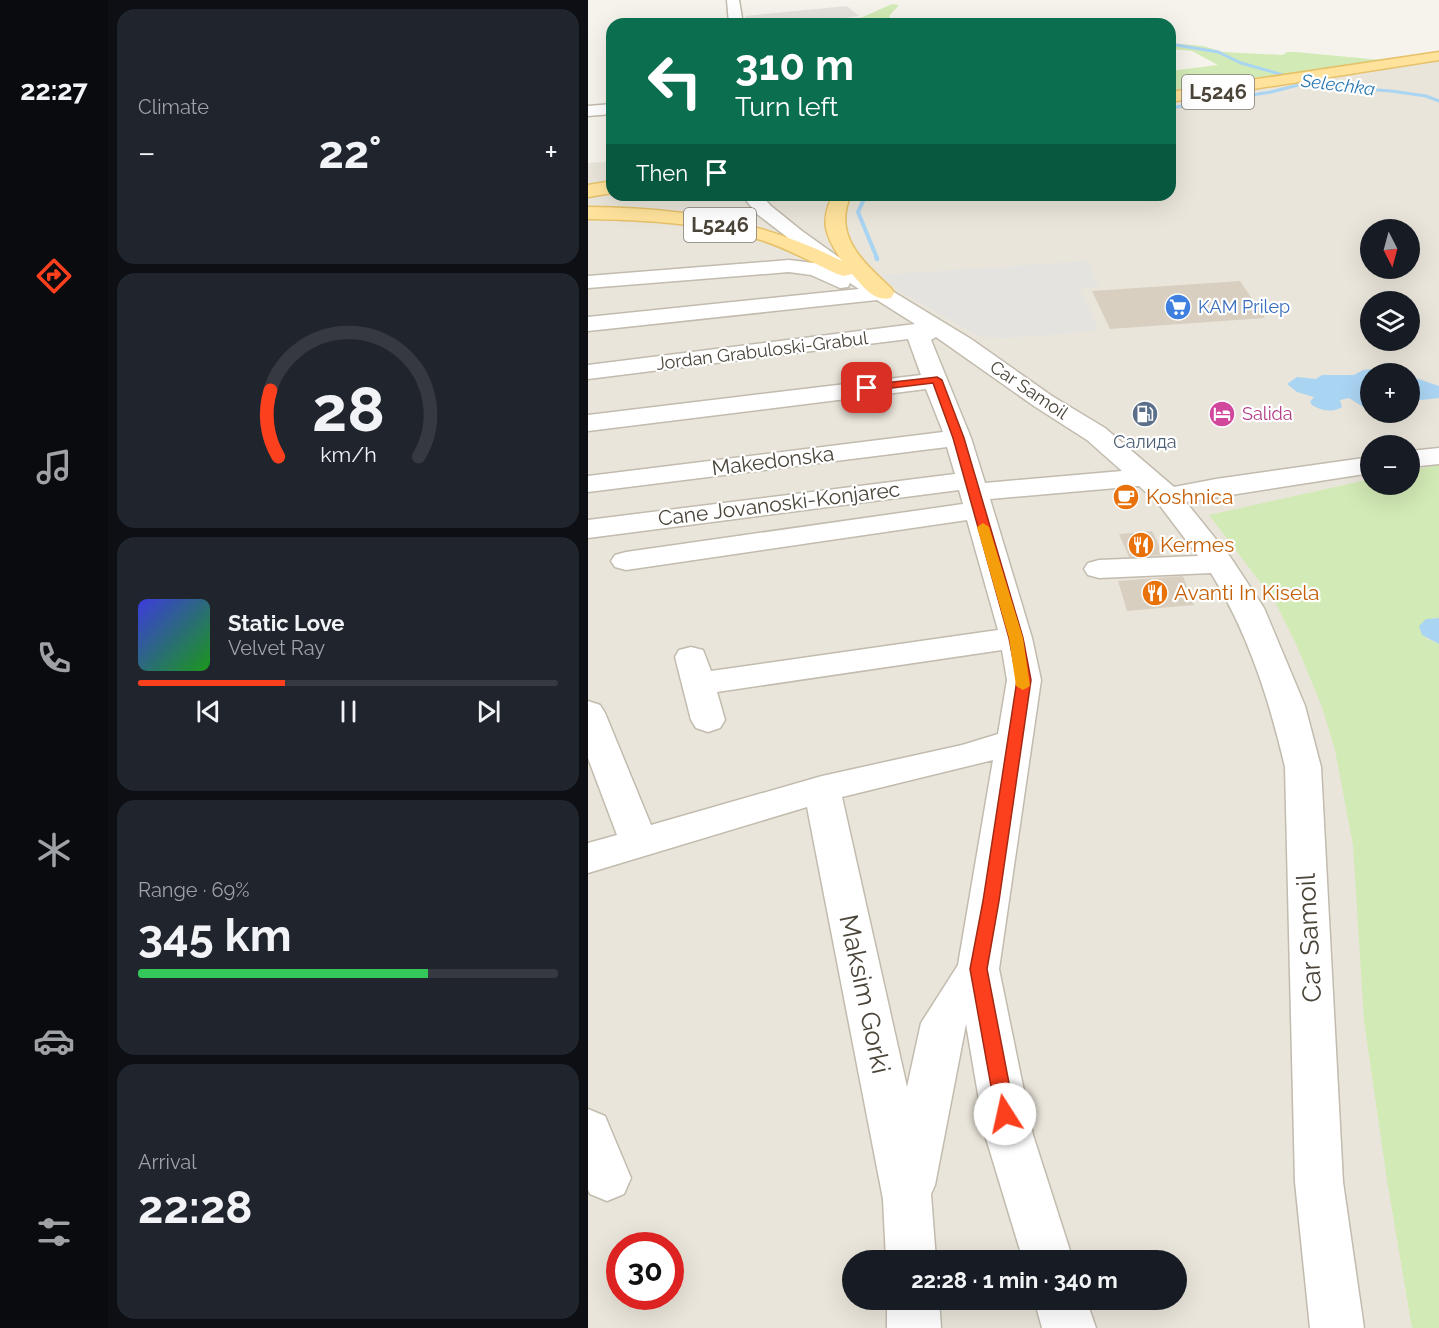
<!DOCTYPE html>
<html lang="en">
<head>
<meta charset="utf-8">
<style>
  :root { --surface:#171b24; --page:#20242c; --text:#f1f3f6; --muted:#9ea1a6; --line:#363941; --accent:#fc3f1d }
  body { margin:0; font-family:Raleway,sans-serif; background:var(--page); color:var(--text); height:100vh; display:flex; flex-direction:column; font-size:22px; white-space:nowrap }
  * { box-sizing:border-box; margin:0 }
  p { font-size:20px; color:var(--muted) }
  .icon { flex:none; width:33px; height:33px; fill:none; stroke:currentColor; stroke-width:2; stroke-linecap:round; stroke-linejoin:round }
  .map { position:relative; flex:1; overflow:hidden }
  .panel { display:flex; flex-direction:column; gap:9px; padding:9px; background:#0d0f14; width:480px }
  .panel>* { flex:none }
  .top-card { position:absolute; left:18px; top:18px; width:570px; height:183px; border-radius:18px; box-shadow:0 6px 24px #0002; background:#0b6e4f; color:#fff; overflow:hidden }
  .needle { width:39px; rotate:174deg }
  .fabs { position:absolute; left:772px; top:219px; display:grid; gap:12px }
  .fabs a { display:grid; place-items:center; width:60px; height:60px; border-radius:50%; background:var(--surface); box-shadow:0 6px 24px #0002; font-size:30px }
  .speed { position:absolute; left:18px; top:1232px; display:flex; gap:12px; font-size:30px; font-weight:700; text-align:center }
  .speed>* { display:grid; place-content:center; width:78px; height:78px; border-radius:50%; background:var(--surface); box-shadow:0 6px 24px #0002; line-height:1 }
  .speed .limit { border:9px solid #d22; background:#fff; color:#111 }
  .pin { position:absolute; display:grid; place-items:center; width:51px; height:51px; color:#fff; margin:-26px; border-radius:12px; box-shadow:0 3px 9px #0006 }
  .me { position:absolute; width:66px; margin:-33px; rotate:350deg; stroke-linejoin:round; filter:drop-shadow(0 0 4px #0008) }
  .turn { display:flex; align-items:center; gap:21px; height:126px; padding:0 30px; font-size:27px }
  .turn .icon { width:78px; height:78px; stroke-width:2.5 }
  .turn b { display:block; font-size:42px; line-height:51px }
  .then { display:flex; align-items:center; height:57px; padding:0 30px; background:#0003; gap:12px; font-size:22px }
  .big { font-size:45px; font-weight:700; line-height:1.1 }
  .panel .widget { flex:1; display:flex; flex-direction:column; justify-content:center; gap:9px; min-width:0; padding:0 21px; border-radius:18px; background:var(--page) }
  .panel .dial { align-items:center; gap:0 }
  .dial svg { height:156px; overflow:visible; fill:none; stroke:var(--line); stroke-width:7; stroke-linecap:round; text-anchor:middle }
  .dial text { fill:var(--text); stroke:none }
  .song { display:flex; align-items:center; gap:18px }
  .cover { width:72px; height:72px; border-radius:9px; background:linear-gradient(135deg,hsl(240 70% 55%),hsl(120 70% 35%)) }
  .played { height:6px; border-radius:3px; background:linear-gradient(90deg,var(--accent) 35%,var(--line) 35%) }
  .keys { display:flex; justify-content:space-around; direction:ltr }
  .heat { display:flex; justify-content:space-between; align-items:center; font-size:33px; direction:ltr }
  .charge { height:9px; border-radius:4px; background:linear-gradient(90deg,#34c759 69%,var(--line) 0) }
  .trip { position:absolute; left:254px; top:1250px; width:345px; height:60px; border-radius:30px; background:var(--surface); box-shadow:0 6px 24px #0002; font-weight:700; line-height:60px; text-align:center }
  main { display:flex; flex:1; min-height:0 }
  .tab-bar { display:flex; flex-direction:column; width:108px; justify-content:space-around; align-items:center; background:#090b0e; color:var(--muted) }
  .tab-bar .icon { width:42px; height:42px }
  .tab-bar .selected { color:var(--accent) }
  .tab-bar b { font-size:27px; color:var(--text) }
  .map>svg:first-child { display:block }
  .residential { fill:#eae5da; fill-rule:evenodd }
  .industrial { fill:#e6e2dd }
  .green { fill:#d2eab5 }
  .parking { fill:#e5e3e0 }
  .water { fill:#a9d4f2 }
  .lines { fill:none; stroke-linecap:round; stroke-linejoin:round }
  .stream-far2 { stroke:#a9d4f2; stroke-width:3 }
  .stream-far1 { stroke:#a9d4f2; stroke-width:4 }
  .stream { stroke:#a9d4f2; stroke-width:4.5 }
  .building { fill:#d8cfc1 }
  .minor-casing { stroke:#c2bbae; stroke-width:3 }
  .major-casing { stroke:#e6c16a; stroke-width:3 }
  .minor { fill:#fff; fill-rule:evenodd }
  .major { fill:#ffe39c; fill-rule:evenodd }
  .route { fill:#fc3f1d; stroke:#a42913; stroke-width:1.5 }
  .slow { fill:#f59e0b }
  .labels { text-anchor:middle; stroke-width:4.5; stroke-linejoin:round; paint-order:stroke }
  .far-water-label { font-size:18px; font-style:italic; fill:#2e7ab2; stroke:#fff }
  .far-shop-label { font-size:18px; fill:#366cbe; stroke:#fff; text-anchor:start }
  .far-street-label { font-size:18px; fill:#4b4439; stroke:#fff }
  .far-hotel-label { font-size:18px; fill:#b23c85; stroke:#fff; text-anchor:start }
  .far-service-label { font-size:18px; fill:#4e5e75; stroke:#fff }
  .shield { fill:#fff; stroke:#817c74; stroke-width:1.5 }
  .shield-label { font-size:20px; font-weight:bold; fill:#4b4439 }
  .street-label { font-size:21px; fill:#4b4439; stroke:#fff }
  .food-label { font-size:21px; fill:#c56008; stroke:#fff; text-anchor:start }
  .near-street-label { font-size:26px; fill:#4b4439; stroke:#fff }
</style>
</head>
<body>
<main>
<nav class="tab-bar">
<b>22:27</b>
<svg class="icon selected" aria-label="directions" viewBox="0 0 24 24"><path d="M12 3l9 9-9 9-9-9zM9 14v-3h6M13 9l2 2-2 2"/></svg>
<svg class="icon" aria-label="music" viewBox="0 0 24 24"><path d="M9 18V5l10-2v13"/><circle cx="6" cy="18" r="3"/><circle cx="16" cy="16" r="3"/></svg>
<svg class="icon" aria-label="phone" viewBox="0 0 24 24"><path d="M5 4h4l2 5-3 2q2 4 5 5l2-3 5 2v4C11 20 4 13 5 4z"/></svg>
<svg class="icon" aria-label="climate" viewBox="0 0 24 24"><path d="M12 3v18M4 7l16 10M4 17L20 7"/></svg>
<svg class="icon" aria-label="car" viewBox="0 0 24 24"><path d="M5 17H2v-5l4-1 3-4h7l3 4 3 1v5h-3M9 17h6M6 11h13"/><circle cx="7" cy="17" r="2"/><circle cx="17" cy="17" r="2"/></svg>
<svg class="icon" aria-label="filters" viewBox="0 0 24 24"><path d="M4 7h16M4 17h16"/><circle cx="9" cy="7" r="2"/><circle cx="15" cy="17" r="2"/></svg>
</nav>
<section class="panel">
<div class="widget"><p>Climate</p>
<div class="heat"><a>−</a><b class="big">22°</b><a>+</a></div>
</div>
<div class="widget dial"><svg viewBox="0 0 100 80">
<path d="M14 69A42 42 0 1 1 86 69"/>
<path d="M14 69A42 42 0 0 1 10 35" stroke="#fc3f1d"/>
<text x="50" y="56" font-size="32" font-weight="700">28</text>
<text x="50" y="72" font-size="11">km/h</text>
</svg></div>
<div class="widget">
<div class="song"><i class="cover"></i><div><b>Static Love</b><p>Velvet Ray</p></div></div>
<div class="played"></div>
<div class="keys"><svg class="icon" aria-label="previous" viewBox="0 0 24 24"><path d="M18 5L8 12l10 7zM5 5v14"/></svg><svg class="icon" aria-label="pause" viewBox="0 0 24 24"><path d="M8 5v14M16 5v14"/></svg><svg class="icon" aria-label="next" viewBox="0 0 24 24"><path d="M6 5l10 7-10 7zM19 5v14"/></svg></div>
</div>
<div class="widget"><p>Range · 69%</p><b class="big">345 km</b><div class="charge"></div></div>
<div class="widget"><p>Arrival</p><b class="big">22:28</b></div>
</section>
<div class="map">
<svg width="851" height="1328" viewBox="0 0 851 1328">
  <rect width="100%" height="100%" fill="#f6f3ec"/>
  <!-- residential -->
  <path class="residential" d="M829 59 851 61V1328H0V163L24 161V195H582V90L763 66 782 61 792 65ZM783 230H822V268H783ZM783 302H822V340H783ZM783 374H822V412H783ZM783 446H822V484H783ZM32 1245H82V1296H32ZM264 1260H588V1299H264Z"/>
  <!-- industrial -->
  <path class="industrial" d="M259 6 271 16 210 24H162L157 16Z"/>
  <!-- green -->
  <path class="green" d="M304 4 311 5 301 16 303 20 339 19 338 23 259 24Z
    M582 43 615 46 635 52 695 55 699 52H707L793 60 822 56 829 59 792 65 782 61 763 66 582 90V71L630 65 604 51 582 49Z
    M851 465V618H845L831 630 839 639 851 644V1328H824L799 1180 776 1021 765 845 747 750 734 707 708 644 686 600 621 515 783 479V484H822V470Z"/>
  <!-- parking -->
  <path class="parking" d="M499 261 511 288H492L511 329 490 333 417 338 392 337 313 292 291 275Z"/>
  <!-- water -->
  <path class="water" d="M783 369 812 373 783 374V412L761 398 752 400 754 407C745 413 733 411 724 405L722 402 726 397 709 392 699 384 709 377 728 379 734 375H766L775 370Z
    M822 376 851 386V398L833 400 822 397Z
    M851 618V644L834 635 831 626 838 619Z"/>
  <g class="lines">
    <!-- stream-far2 -->
    <path class="stream-far2" d="M582 44 630 52 653 63 720 82 719 85 803 91 838 96 851 101
      M582 108 683 92 718 83"/>
    <!-- stream-far1 -->
    <path class="stream-far1" d="M278 195 270 212 289 258"/>
    <!-- stream -->
    <path class="stream" d="M288 257 289 259"/>
  </g>
  <!-- building -->
  <path class="building" d="M652 281 677 318 522 329 504 291Z
    M564 531 576 555 541 557 531 534Z
    M595 576 606 605 539 611 530 581Z"/>
  <g class="lines">
    <defs>
      <path id="minor" d="M139 0H151L155 24H141Z
        M24 104V114L0 116V106Z
        M154 195H173L183 206 214 231 263 266 383 339 464 396 517 428 586 487 628 479 783 457V473L598 502 643 558 676 608 717 706 733 767 755 1182 776 1328H722L707 1182 697 767C681 699 660 633 623 573L511 578 500 575 496 569 500 563 511 560 610 556 570 503 551 486 402 499 444 638 453 680 411 969 445 1135 485 1260H435L397 1135 378 1024 347 1185 343 1194 348 1260H298L295 1199 219 807 0 873V843L29 835 0 758V701L12 705 17 713 63 825 234 776 374 745 410 734 419 680 414 650 129 692 137 720 132 728 120 732 108 728 103 720 87 657 91 650 103 647 115 650 123 671 410 630 379 520 38 570 27 567 23 561 27 555 38 552 375 504 371 490 0 538V520L367 474 359 447 0 492V476L355 432 338 389 0 431V415L333 375 320 339 0 379V365L327 324 289 300 0 331V317L271 289 262 283 260 287 252 288 223 275 201 272 0 288V276L201 260 234 264 169 214ZM348 337 446 406 499 440 534 471 397 483 383 438 343 340ZM405 760 370 965 333 1023 319 1087 254 797Z
        M851 448V464L822 467V451Z
        M0 1109 17 1116 43 1178 36 1194 19 1201 2 1194 0 1190Z
        M299 1299H351L353 1328H299Z
        M446 1299H498L508 1328H454Z"/>
      <path id="major" d="M851 52V60L582 102V92Z
        M24 181V193L0 197V185Z
        M245 195H263C244 235 275 262 303 288L306 293 303 298C285 302 275 286 264 274L256 276 249 274C224 262 200 249 173 240 117 223 58 220 0 219V207C93 208 170 219 254 261 238 237 231 222 245 195Z"/>
    </defs>
    <!-- minor casing -->
    <use href="#minor" class="minor-casing"/>
    <!-- major casing -->
    <use href="#major" class="major-casing"/>
    <!-- minor -->
    <use href="#minor" class="minor"/>
    <!-- major -->
    <use href="#major" class="major"/>
  </g>
  <!-- route -->
  <path class="route" d="M349 377 354 380 376 438 435 638 443 680 411 901 399 969 427 1114 424 1120 417 1123 411 1120 408 1114 382 969 395 901 429 680 421 638 365 438 345 383 279 391 274 388 279 385Z"/>
  <!-- slow -->
  <path class="slow" d="M395 523 401 527 435 638 442 686 435 690 428 686 421 638 389 527Z"/>
  <!-- icons -->
  <defs>
    <symbol id="supermarket-disc" viewBox="-11 -11 22 22"><circle r="9.5" fill="#3f7fe0" stroke="#fff"/><path d="M-6-5.5h2.5l.6 2H6L4.5 2H-2.5L-4.4-4H-6ZM-1.5 3.2a1.3 1.3 0 1 0 .1 0ZM3 3.2a1.3 1.3 0 1 0 .1 0Z" fill="#fff"/></symbol>
    <symbol id="fuel-disc" viewBox="-11 -11 22 22"><circle r="9.5" fill="#5c6f8a" stroke="#fff"/><path d="M-5.5-6h7V0h2V4h1.3V-2.5L3-4.5l.8-.8L6-3V5H2.5V1h-1V6h-7ZM-4.2-4.7v3.2H.2V-4.7Z" fill="#fff"/></symbol>
    <symbol id="hotel-disc" viewBox="-11 -11 22 22"><circle r="9.5" fill="#d1479c" stroke="#fff"/><path d="M-6-4.5h1.5V1H6V5H4.5V3h-9V5H-6ZM-4 0a1.8 1.8 0 1 1 3.6 0ZM.5 0V-2.5h3Q6-2.5 6 0Z" fill="#fff"/></symbol>
    <symbol id="cafe-disc" viewBox="-11 -11 22 22"><circle r="9.5" fill="#e8710a" stroke="#fff"/><path d="M-5.5-4.5H6V0H3Q3 3.5 0 3.5H-2.5Q-5.5 3.5-5.5 0ZM3-3.2v2h1.7v-2ZM-6 4.5H4V6H-6Z" fill="#fff"/></symbol>
    <symbol id="restaurant-disc" viewBox="-11 -11 22 22"><circle r="9.5" fill="#e8710a" stroke="#fff"/><path d="M-5-6h1v4h1v-4h1v4h1v-4h1v5L-1.5 .5V6h-2V.5L-5-1ZM5-6V6H3V1.5H1.5Q1.5-4 5-6Z" fill="#fff"/></symbol>
  </defs>
  <g fill-rule="evenodd">
    <use href="#supermarket-disc" x="575" y="292" width="30" height="30"/>
    <use href="#fuel-disc" x="542" y="399" width="30" height="30"/>
    <use href="#hotel-disc" x="619" y="399" width="30" height="30"/>
    <use href="#cafe-disc" x="523" y="482" width="30" height="30"/>
    <use href="#restaurant-disc" x="538" y="530" width="30" height="30"/>
    <use href="#restaurant-disc" x="552" y="578" width="30" height="30"/>
  </g>
  <g class="labels">
    <!-- far-water labels -->
    <g class="far-water-label">
      <text transform="translate(750 85) rotate(7)" y="6">Selechka</text>
    </g>
    <!-- far-shop labels -->
    <g class="far-shop-label">
      <text x="610" y="313">KAM Prilep</text>
    </g>
    <!-- far-street labels -->
    <g class="far-street-label">
      <text transform="translate(174 351) rotate(-7)" y="6">Jordan Grabuloski-Grabul</text>
      <text transform="translate(441 390) rotate(34)" y="6">Car Samoil</text>
    </g>
    <!-- far-hotel labels -->
    <g class="far-hotel-label">
      <text x="654" y="420">Salida</text>
    </g>
    <!-- far-service labels -->
    <g class="far-service-label">
      <text x="557" y="448">Салида</text>
    </g>
    <!-- shield labels -->
    <g class="shield">
      <rect x="594" y="75" width="72" height="34" rx="4.5"/>
      <rect x="96" y="208" width="72" height="34" rx="4.5"/>
    </g>
    <g class="shield-label">
      <text x="630" y="99">L5246</text>
      <text x="132" y="232">L5246</text>
    </g>
    <!-- street labels -->
    <g class="street-label">
      <text transform="translate(185 461) rotate(-7)" y="7">Makedonska</text>
      <text transform="translate(191 504) rotate(-7)" y="7">Cane Jovanoski-Konjarec</text>
    </g>
    <!-- food labels -->
    <g class="food-label">
      <text x="558" y="504">Koshnica</text>
      <text x="572" y="552">Kermes</text>
      <text x="586" y="600">Avanti In Kisela</text>
    </g>
    <!-- near-street labels -->
    <g class="near-street-label">
      <text transform="translate(721 938) rotate(-93)" y="9">Car Samoil</text>
      <text transform="translate(277 994) rotate(78)" y="9">Maksim Gorki</text>
    </g>
  </g>
</svg>
<div class="fabs">
<a><svg class="needle" viewBox="-14 -14 28 28"><path d="M0-13l5 13h-10z" fill="#e53935"/><path d="M0 13l5-13h-10z" fill="#9ea1a6"/></svg></a>
<a><svg class="icon" aria-label="layers" viewBox="0 0 24 24"><path d="M12 4l9 5-9 5-9-5zM3 14l9 5 9-5"/></svg></a>
<a>+</a>
<a>−</a>
</div>
<div class="speed"><div class="limit">30</div></div>
<div class="pin" style="left:279px;top:388px;background:#d93025"><svg class="icon" aria-label="arrive" viewBox="0 0 24 24"><path d="M6 21V4h12l-3 4 3 4H6"/></svg></div>
<svg class="me" style="left:417px;top:1114px" viewBox="-20 -20 40 40"><circle r="19" fill="#fff"/><path d="M0-13L10 11 0 6-10 11z" fill="#fc3f1d"/></svg>
<div class="trip">22:28 · 1 min · 340 m</div>
<div class="top-card">
<div class="turn"><svg class="icon" aria-label="left" viewBox="0 0 24 24"><path d="M17 20v-9H6M10 6l-5 5 5 5"/></svg><div><b>310 m</b>Turn left</div></div>
<div class="then">Then<svg class="icon" aria-label="arrive" viewBox="0 0 24 24"><path d="M6 21V4h12l-3 4 3 4H6"/></svg></div>
</div>
</div>
</main>
</body>
</html>
